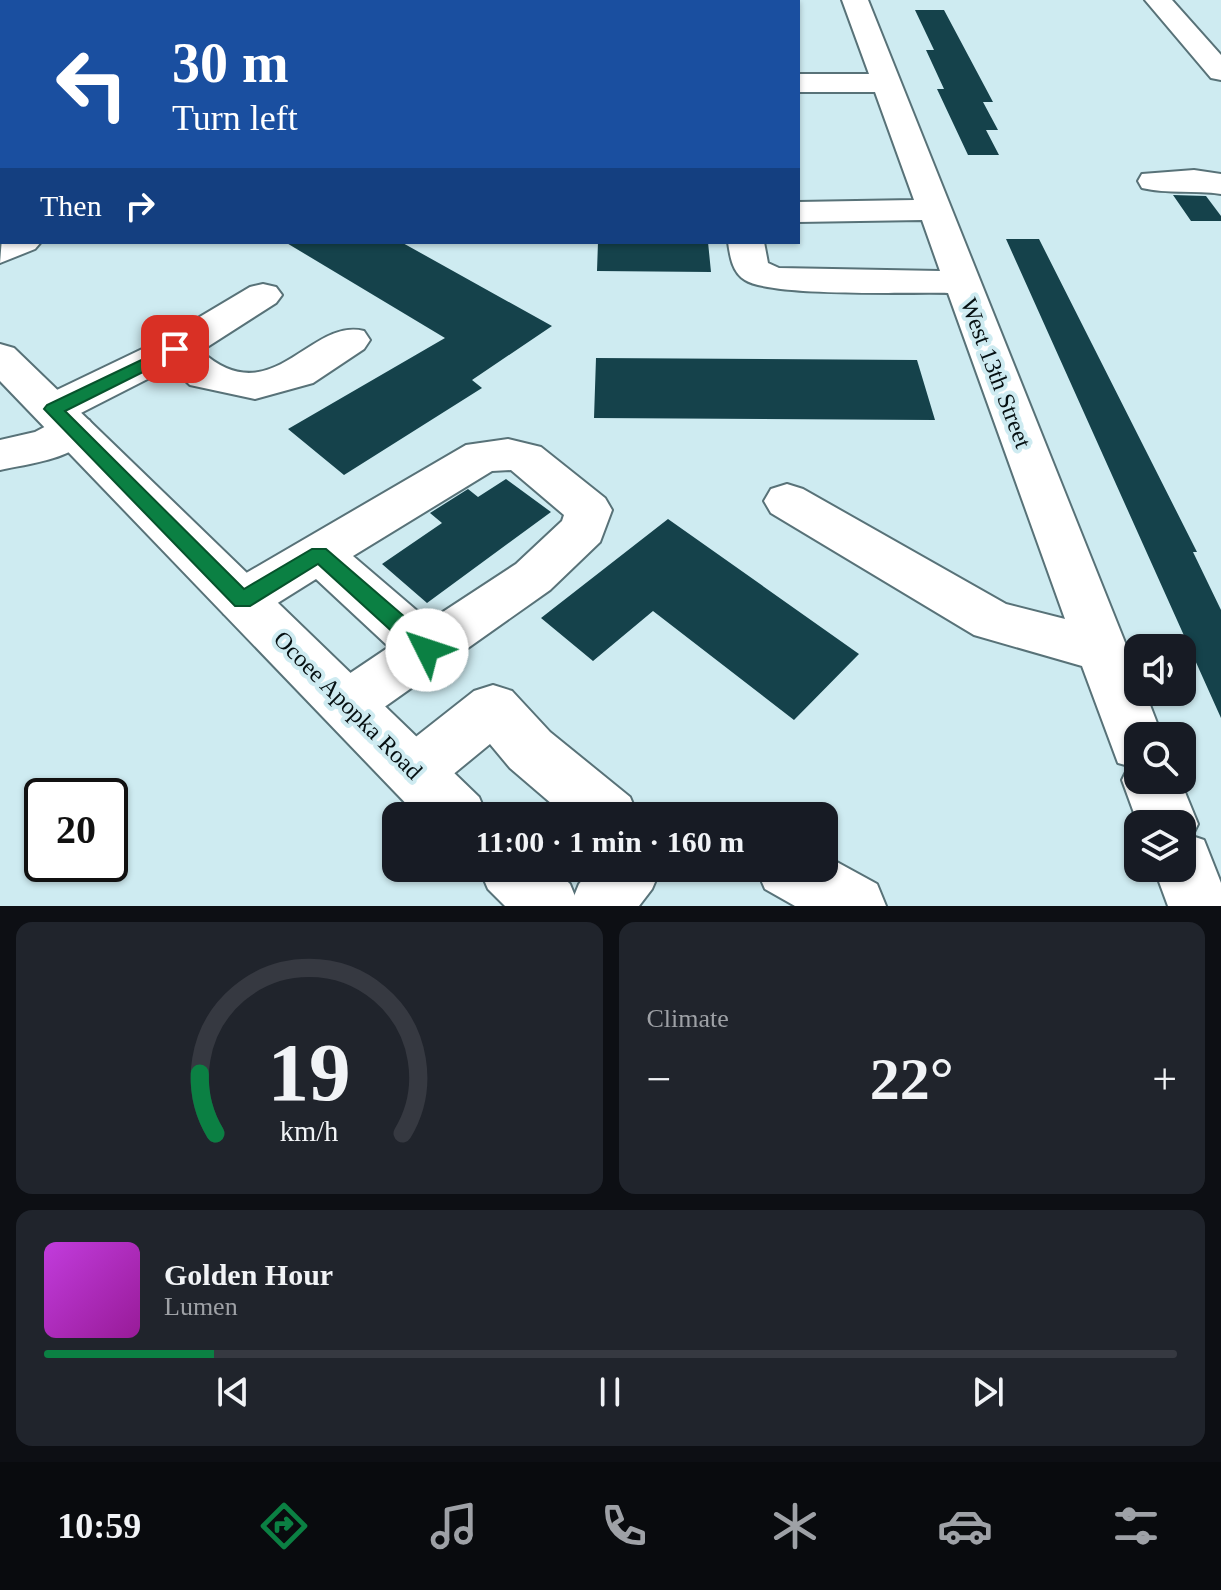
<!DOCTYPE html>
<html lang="en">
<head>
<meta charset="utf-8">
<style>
  :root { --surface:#171b24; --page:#20242c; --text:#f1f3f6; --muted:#9ea1a6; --line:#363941; --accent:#0b8043 }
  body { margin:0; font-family:Georgia,serif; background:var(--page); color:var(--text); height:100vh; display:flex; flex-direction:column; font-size:30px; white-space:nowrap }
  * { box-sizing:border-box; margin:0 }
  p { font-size:26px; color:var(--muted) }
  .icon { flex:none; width:44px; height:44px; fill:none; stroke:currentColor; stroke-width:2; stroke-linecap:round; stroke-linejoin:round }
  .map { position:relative; height:906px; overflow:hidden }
  .sheet { display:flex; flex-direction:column; gap:16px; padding:16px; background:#0d0f14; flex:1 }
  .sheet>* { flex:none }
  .top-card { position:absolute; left:0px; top:0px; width:800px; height:244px; box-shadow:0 2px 6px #0004; background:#1a4fa0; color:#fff; overflow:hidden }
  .buttons { position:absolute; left:1124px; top:634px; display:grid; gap:16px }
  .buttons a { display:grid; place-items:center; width:72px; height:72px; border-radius:16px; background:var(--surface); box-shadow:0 2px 6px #0004; font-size:40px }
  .speed { position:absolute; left:24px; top:778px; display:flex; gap:16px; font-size:40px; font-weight:700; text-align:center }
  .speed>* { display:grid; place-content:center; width:104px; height:104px; border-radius:50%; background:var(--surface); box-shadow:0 2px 6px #0004; line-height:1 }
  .speed .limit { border:4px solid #111; border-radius:12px; background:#fff; color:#111 }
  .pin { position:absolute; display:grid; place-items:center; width:68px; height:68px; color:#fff; margin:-34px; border-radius:16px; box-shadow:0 4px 12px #0006 }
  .me { position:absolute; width:88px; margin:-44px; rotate:311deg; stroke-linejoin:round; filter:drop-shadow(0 0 6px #0008) }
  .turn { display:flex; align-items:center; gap:28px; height:168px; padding:0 40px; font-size:36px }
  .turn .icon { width:104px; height:104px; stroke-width:2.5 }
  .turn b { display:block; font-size:56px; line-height:68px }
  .then { display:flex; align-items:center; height:76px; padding:0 40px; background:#0003; gap:16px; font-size:30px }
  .big { font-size:60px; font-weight:600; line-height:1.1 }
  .sheet .card { flex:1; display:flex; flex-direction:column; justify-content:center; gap:12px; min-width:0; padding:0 28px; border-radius:16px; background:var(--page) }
  .sheet .dial { align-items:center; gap:0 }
  .dial svg { height:208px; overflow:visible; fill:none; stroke:var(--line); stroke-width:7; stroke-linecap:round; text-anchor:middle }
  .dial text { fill:var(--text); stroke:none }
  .song { display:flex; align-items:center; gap:24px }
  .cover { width:96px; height:96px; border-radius:12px; background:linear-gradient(135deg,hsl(290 70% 55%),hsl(300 70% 35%)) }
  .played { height:8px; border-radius:4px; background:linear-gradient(90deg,var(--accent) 15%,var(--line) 15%) }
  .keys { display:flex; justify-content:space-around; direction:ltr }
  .heat { display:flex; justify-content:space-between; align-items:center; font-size:44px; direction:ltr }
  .sheet .tiles { flex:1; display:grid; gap:16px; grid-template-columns:1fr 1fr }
  .card:last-child { grid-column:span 2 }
  .trip { position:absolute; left:382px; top:802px; width:456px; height:80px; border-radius:16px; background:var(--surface); box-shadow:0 2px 6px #0004; font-weight:600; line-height:80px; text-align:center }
  .tabs { display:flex; height:128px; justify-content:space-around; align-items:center; background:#090b0e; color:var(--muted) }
  .tabs .icon { width:56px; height:56px }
  .tabs .current { color:var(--accent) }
  .tabs b { font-size:36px; color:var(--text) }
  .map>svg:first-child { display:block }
  .building { fill:#15424b }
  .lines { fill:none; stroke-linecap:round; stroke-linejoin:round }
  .minor-casing { stroke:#587278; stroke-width:4 }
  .major-casing { stroke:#587278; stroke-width:4 }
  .minor { fill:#fff; fill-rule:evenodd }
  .major { fill:#fff; fill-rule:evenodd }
  .route { fill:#0b8043; stroke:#07532c; stroke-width:2 }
  .labels { text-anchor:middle; stroke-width:8; stroke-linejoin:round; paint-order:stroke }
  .street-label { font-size:24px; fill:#061012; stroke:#ceebf1 }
</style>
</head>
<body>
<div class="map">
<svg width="1221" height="906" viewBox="0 0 1221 906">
  <rect width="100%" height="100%" fill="#ceebf1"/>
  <!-- building -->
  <path class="building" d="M915 10H944L993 102H983L998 130H986L999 155H968L937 89H944L926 50H934Z
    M1173 195 1206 196 1221 216V221H1191Z
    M1006 239H1039L1197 552H1193L1221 610V718Z
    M285 242H401L552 326 472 380 482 388 344 475 288 429 445 338Z
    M598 242H708L711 272 597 271Z
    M596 358 917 360 935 420 594 418Z
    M506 479 551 512 427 603 382 564 442 523 430 513 468 489 478 497Z
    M668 519 859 654 794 720 653 611 593 661 541 618Z"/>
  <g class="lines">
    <defs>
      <path id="minor" d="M728 0H762L726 2Z
        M842 0H868L1138 675V692H1145L1162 736H1138V780H1180L1198 824 1192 836 1204 840 1221 883V906H1168L1154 868H1182V824H1138L1122 780 1129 766 1118 763 1082 666 974 635 771 513 764 501 771 489 787 484 803 489 1006 604 1065 619 948 293C909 292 771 297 745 280 732 272 730 256 728 242H764L768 263 779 268 940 271 922 220 798 222V202L914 200 875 92H798V74H869Z
        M1145 0H1172L1221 55V80L1211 78Z
        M1194 170 1221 174V194C1195 190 1167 194 1142 188L1138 181 1142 174Z
        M0 186H2L0 207Z
        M2 238V242H41L35 249 0 263Z
        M263 284 276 287 282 295 276 303 201 351C272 415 310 317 364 331L370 340 364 349 313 383 255 399 190 385 171 367 75 416 89 420 96 430C78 459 31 463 0 470V440L35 432 52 423 38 419 32 409 38 399 161 340 250 287Z
        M508 439 541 447 605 498 612 510 600 542 550 590 366 720 347 727 328 720 320 704 328 688 389 647 316 579 260 614 242 620 224 614 217 600 224 586 466 445ZM511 470 564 515 562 521 516 564 429 621 353 556 492 471Z
        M493 685 512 691 550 732 630 797 638 816H566L510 768 490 744 434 790 414 798 394 790 385 772 394 754 474 691Z
        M824 855 877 884 886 906H795L765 889 756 868H824Z
        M592 868H661L652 889 639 906H570L579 884Z"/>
      <path id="major" d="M0 344 14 348 479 797 487 816H418L0 381Z
        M479 868H553L570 884 579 906H505L488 889Z"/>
    </defs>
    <!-- minor casing -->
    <use href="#minor" class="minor-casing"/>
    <!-- major casing -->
    <use href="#major" class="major-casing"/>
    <!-- minor -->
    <use href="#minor" class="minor"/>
    <!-- major -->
    <use href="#major" class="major"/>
  </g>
  <!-- route -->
  <path class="route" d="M175 344 183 349 181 353 65 411 244 589 312 549H326L435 643 438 650 435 656 427 658 419 656 318 564 250 606H235L44 409 47 405Z"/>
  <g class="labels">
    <!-- street labels -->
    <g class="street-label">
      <text transform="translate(996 373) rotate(69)" y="8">West 13th Street</text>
      <text transform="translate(348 705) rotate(45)" y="8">Ocoee Apopka Road</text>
    </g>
  </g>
</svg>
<div class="buttons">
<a><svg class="icon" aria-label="sound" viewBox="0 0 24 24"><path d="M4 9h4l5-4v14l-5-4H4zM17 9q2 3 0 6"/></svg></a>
<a><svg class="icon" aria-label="search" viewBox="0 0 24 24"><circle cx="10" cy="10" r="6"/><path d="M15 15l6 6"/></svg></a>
<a><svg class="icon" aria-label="layers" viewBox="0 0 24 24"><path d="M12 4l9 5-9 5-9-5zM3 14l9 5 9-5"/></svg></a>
</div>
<div class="speed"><div class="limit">20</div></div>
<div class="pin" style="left:175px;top:349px;background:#d93025"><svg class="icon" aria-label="arrive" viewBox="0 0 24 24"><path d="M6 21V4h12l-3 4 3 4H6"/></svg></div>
<svg class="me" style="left:427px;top:650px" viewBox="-20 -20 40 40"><circle r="19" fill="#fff"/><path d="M0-13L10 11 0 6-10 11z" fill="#0b8043"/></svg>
<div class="trip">11:00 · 1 min · 160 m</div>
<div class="top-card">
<div class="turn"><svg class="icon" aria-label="left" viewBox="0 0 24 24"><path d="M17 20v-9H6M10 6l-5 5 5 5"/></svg><div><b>30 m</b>Turn left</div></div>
<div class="then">Then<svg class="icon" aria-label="right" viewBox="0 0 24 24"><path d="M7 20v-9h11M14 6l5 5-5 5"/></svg></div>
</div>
</div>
<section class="sheet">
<div class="tiles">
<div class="card dial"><svg viewBox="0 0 100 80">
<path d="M14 69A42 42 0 1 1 86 69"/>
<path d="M14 69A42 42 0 0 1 8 46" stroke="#0b8043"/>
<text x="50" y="56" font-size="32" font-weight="700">19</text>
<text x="50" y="72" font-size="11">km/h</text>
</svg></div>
<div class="card"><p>Climate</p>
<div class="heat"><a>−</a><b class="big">22°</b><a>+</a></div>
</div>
<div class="card">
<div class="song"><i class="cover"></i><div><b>Golden Hour</b><p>Lumen</p></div></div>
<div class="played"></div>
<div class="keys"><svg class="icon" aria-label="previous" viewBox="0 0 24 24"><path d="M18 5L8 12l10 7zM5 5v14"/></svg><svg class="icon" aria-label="pause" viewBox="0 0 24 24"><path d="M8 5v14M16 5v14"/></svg><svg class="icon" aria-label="next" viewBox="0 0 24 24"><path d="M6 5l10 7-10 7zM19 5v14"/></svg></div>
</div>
</div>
</section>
<nav class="tabs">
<b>10:59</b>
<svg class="icon current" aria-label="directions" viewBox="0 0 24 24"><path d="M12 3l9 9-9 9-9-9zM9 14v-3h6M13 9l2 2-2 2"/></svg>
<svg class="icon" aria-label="music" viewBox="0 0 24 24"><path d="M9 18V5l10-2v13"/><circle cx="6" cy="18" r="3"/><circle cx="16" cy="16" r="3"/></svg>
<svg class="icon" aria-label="phone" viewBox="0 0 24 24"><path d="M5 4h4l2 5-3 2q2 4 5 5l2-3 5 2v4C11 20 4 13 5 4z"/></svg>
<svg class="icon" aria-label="climate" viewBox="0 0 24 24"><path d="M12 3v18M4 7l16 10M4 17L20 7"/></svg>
<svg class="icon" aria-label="car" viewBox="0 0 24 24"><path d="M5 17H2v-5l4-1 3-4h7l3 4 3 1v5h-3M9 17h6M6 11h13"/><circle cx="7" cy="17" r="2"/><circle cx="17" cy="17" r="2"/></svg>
<svg class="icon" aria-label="filters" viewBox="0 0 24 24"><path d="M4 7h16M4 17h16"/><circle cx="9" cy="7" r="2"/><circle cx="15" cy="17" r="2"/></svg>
</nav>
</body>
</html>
